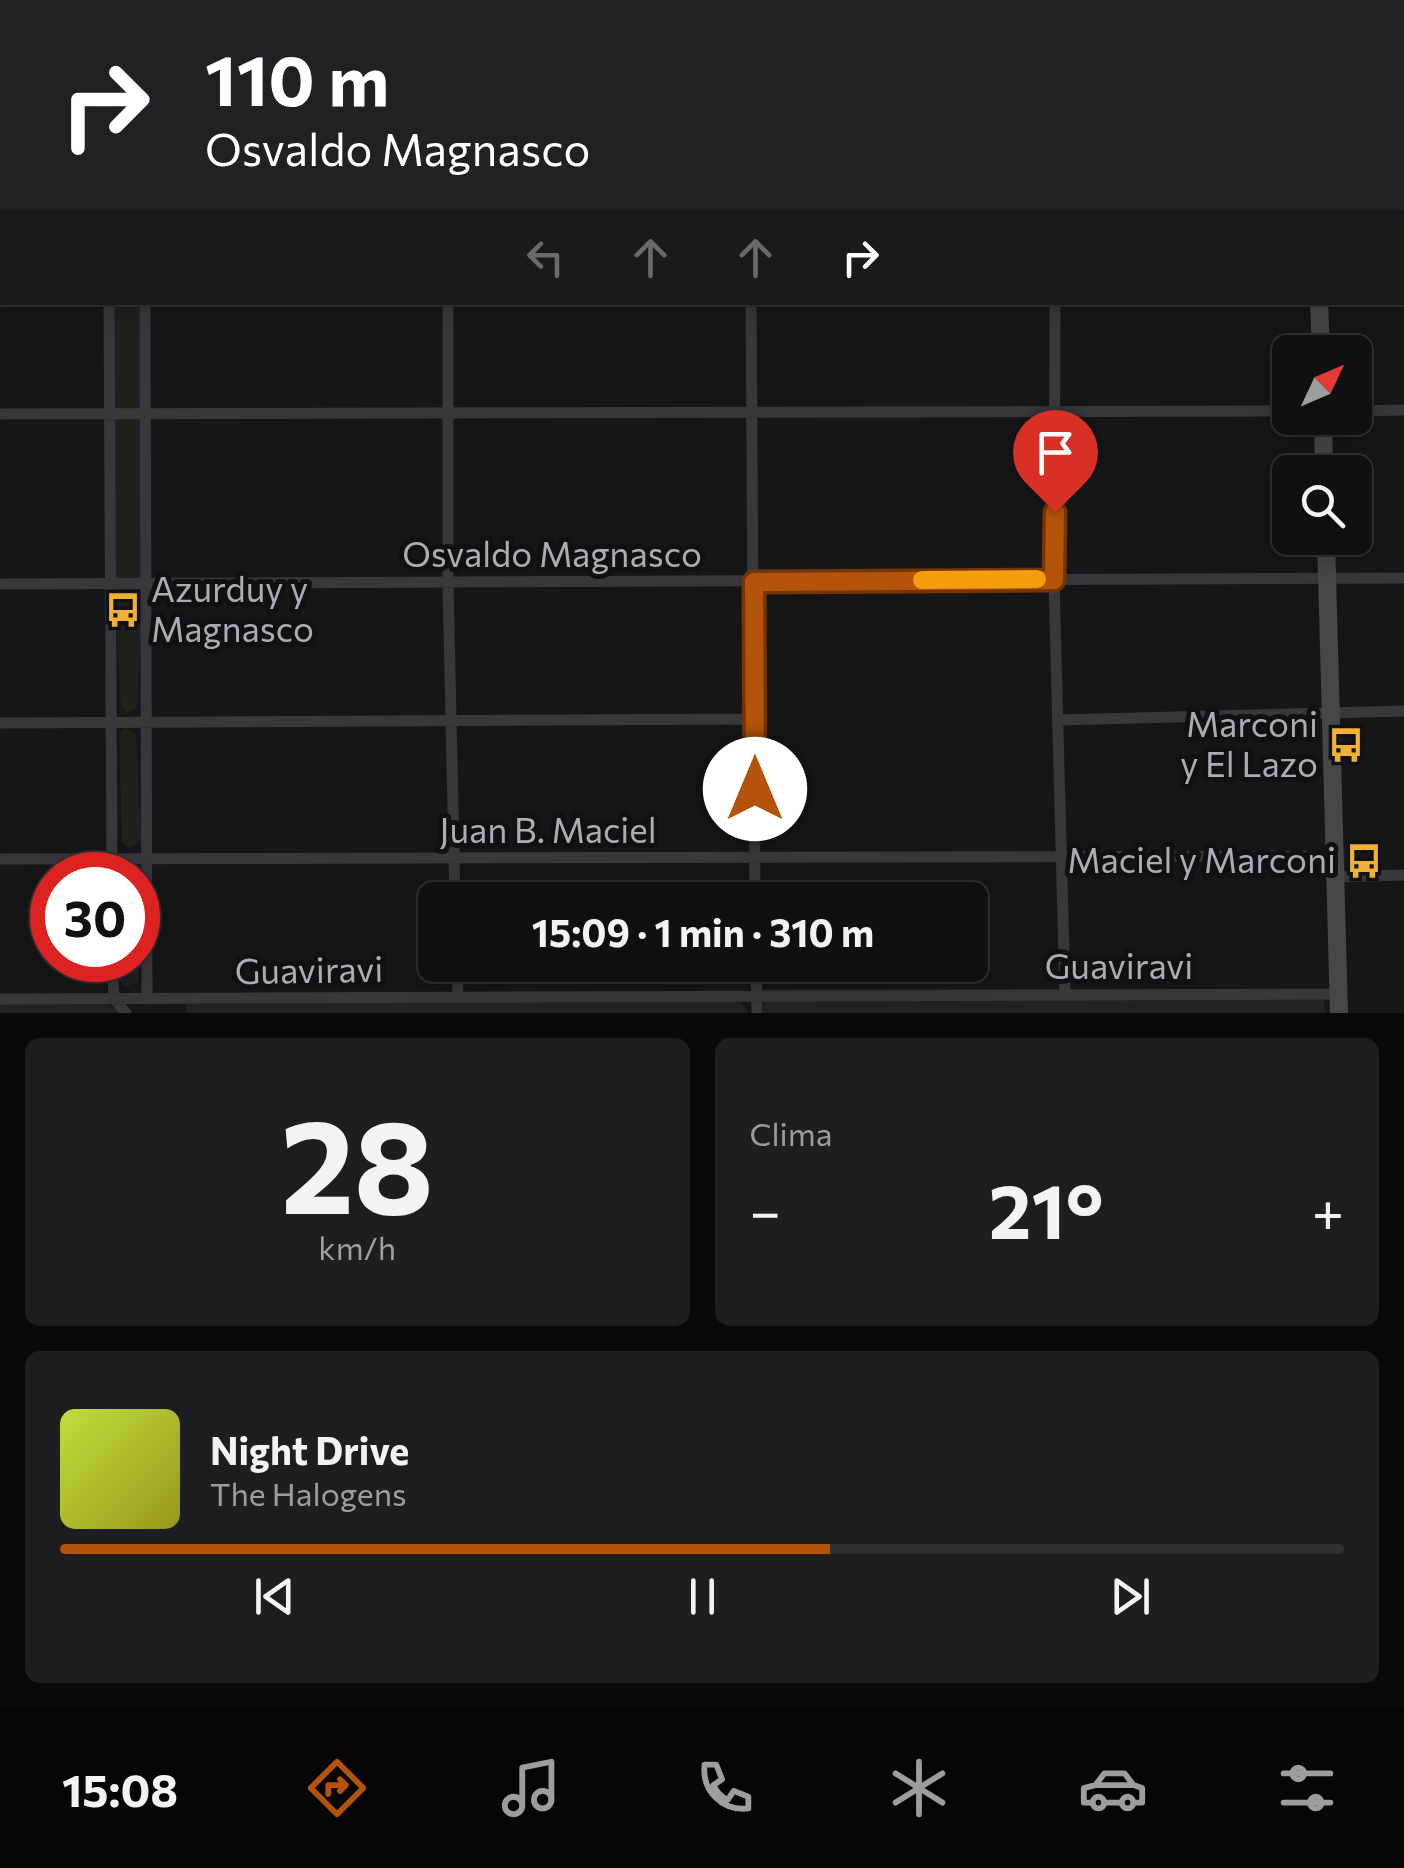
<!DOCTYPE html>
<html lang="es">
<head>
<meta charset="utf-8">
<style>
  :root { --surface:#101012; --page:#1e1e20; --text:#f1f3f6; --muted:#9c9d9f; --line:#303032; --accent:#b45309 }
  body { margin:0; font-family:Commissioner,sans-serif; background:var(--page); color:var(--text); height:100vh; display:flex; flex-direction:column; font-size:38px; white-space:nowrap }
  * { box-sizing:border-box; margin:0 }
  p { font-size:32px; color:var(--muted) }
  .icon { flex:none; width:55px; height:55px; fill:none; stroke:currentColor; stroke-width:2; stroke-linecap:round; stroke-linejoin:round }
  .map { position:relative; height:1013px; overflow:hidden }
  .panel { display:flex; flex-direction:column; gap:25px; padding:25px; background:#09090a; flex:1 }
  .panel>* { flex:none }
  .top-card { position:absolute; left:0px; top:0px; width:1405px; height:305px; box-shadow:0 5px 25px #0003,0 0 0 2px var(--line); background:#202124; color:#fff; overflow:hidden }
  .needle { width:65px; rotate:46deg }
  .fabs { position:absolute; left:1272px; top:335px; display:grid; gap:20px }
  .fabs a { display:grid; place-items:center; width:100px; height:100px; border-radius:15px; background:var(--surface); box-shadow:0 5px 25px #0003,0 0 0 2px var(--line); font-size:50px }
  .speed { position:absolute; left:30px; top:852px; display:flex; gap:20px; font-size:50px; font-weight:700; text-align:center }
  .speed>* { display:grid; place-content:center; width:130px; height:130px; border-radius:50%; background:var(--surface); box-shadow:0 5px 25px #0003,0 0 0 2px var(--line); line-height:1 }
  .speed .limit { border:15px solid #d22; background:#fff; color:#111 }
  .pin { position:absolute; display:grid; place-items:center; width:85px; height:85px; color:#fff; margin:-102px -42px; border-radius:50% 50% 50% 0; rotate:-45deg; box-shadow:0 0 10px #0007 }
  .pin .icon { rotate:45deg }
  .me { position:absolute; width:110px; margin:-55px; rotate:0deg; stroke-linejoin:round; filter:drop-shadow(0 0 8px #0008) }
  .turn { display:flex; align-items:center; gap:35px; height:210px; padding:0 40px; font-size:45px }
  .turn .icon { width:130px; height:130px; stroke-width:2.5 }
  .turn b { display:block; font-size:70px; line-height:85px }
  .lanes { display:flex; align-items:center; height:95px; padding:0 40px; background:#0003; justify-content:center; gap:50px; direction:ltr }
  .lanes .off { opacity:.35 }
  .big { font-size:75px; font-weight:700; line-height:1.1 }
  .panel .widget { flex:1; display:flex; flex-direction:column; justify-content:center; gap:15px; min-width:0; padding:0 35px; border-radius:15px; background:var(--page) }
  .panel .dial { align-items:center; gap:0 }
  .dial b { font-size:130px; line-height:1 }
  .song { display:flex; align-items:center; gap:30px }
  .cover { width:120px; height:120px; border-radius:15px; background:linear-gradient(135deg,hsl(70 70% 55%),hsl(60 70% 35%)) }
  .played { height:10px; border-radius:5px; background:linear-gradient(90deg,var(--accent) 60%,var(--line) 60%) }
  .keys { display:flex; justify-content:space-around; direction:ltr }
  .heat { display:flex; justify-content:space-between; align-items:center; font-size:55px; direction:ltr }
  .panel .tiles { flex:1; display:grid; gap:25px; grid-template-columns:1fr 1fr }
  .widget:last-child { grid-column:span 2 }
  .trip { position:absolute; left:418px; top:882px; width:570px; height:100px; border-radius:15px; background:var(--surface); box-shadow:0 5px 25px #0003,0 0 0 2px var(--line); font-weight:700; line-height:100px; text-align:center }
  .tab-bar { display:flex; height:160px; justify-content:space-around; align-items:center; background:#060607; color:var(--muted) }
  .tab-bar .icon { width:70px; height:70px }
  .tab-bar .on { color:var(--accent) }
  .tab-bar b { font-size:45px; color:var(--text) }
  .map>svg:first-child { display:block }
  .built { fill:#222225 }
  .green { fill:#1c231d }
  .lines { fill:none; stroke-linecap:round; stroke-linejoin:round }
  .street { stroke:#37383d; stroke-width:11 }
  .secondary { stroke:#45474d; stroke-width:18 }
  .route-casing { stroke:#753606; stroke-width:25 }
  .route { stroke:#b45309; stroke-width:18 }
  .slow { stroke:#f59e0b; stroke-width:18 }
  .labels { text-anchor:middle; stroke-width:10; stroke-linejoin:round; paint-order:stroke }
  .street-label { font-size:35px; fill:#a8adb8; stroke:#111113 }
  .poi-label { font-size:35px; fill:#a8adb8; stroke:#111113; text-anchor:end }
</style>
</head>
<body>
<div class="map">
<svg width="1404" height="1013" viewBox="0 0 1404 1013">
  <rect width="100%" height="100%" fill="#161618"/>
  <!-- built -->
  <path class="built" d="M763 989H1323L1325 1013H763Z
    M740 1000 749 1013H186V1004Z
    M107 1003 121 1013H0V1004Z"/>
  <!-- green -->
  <path class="green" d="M112 303H139L144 582 137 707 127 712 121 707 114 577Z
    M125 728 136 733 141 841 129 848 122 843 119 733Z
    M127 863 141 869 139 982 125 987 119 980V960H138V875H120Z"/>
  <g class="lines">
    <!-- street -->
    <path class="street" d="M438 0V2
      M744 0V2
      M1050 0V2
      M112 2 113 0
      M146 2V0
      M1402 69H1404
      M0 117H2
      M0 258H2
      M109 302 112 875
      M145 302 147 999
      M448 302V583L455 900
      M751 302 755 900
      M1055 302 1054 580 1065 994
      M1355 411 1404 410
      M0 414 1290 411
      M0 584 1404 578
      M1059 720 1404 711
      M0 723 755 719
      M0 859 1336 856
      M1337 877 1404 875
      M112 960 114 999 126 1013
      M457 965 458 997
      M756 965 757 1013
      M0 999 1339 994"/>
    <!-- secondary -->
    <path class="secondary" d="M1311 0V2
      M1402 250H1404
      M1319 302 1321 352
      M1323 418 1324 472
      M1326 538 1339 1013"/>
  </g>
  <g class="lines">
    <defs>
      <path id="route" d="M755 789 754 582 1054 580 1055 512"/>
    </defs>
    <!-- route casing -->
    <use href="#route" class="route-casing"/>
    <!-- route -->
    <use href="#route" class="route"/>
    <!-- slow -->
    <path class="slow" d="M922 580 1037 579"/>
  </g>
  <!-- icons -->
  <defs>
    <symbol id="bus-bare" viewBox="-9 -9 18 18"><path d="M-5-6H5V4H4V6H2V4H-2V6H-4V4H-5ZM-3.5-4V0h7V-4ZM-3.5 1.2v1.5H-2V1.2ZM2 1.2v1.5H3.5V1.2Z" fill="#f2b134" stroke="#111113" stroke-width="2.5" paint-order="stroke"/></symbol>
  </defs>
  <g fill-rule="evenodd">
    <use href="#bus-bare" x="98" y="585" width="50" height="50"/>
    <use href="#bus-bare" x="1321" y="720" width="50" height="50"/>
    <use href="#bus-bare" x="1339" y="836" width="50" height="50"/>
  </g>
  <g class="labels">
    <!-- street labels -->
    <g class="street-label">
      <text x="552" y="567">Osvaldo Magnasco</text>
      <text x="548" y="843">Juan B. Maciel</text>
      <text x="1119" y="979">Guaviravi</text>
      <text transform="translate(309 971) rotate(-1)" y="12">Guaviravi</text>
    </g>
    <!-- poi labels -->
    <g class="poi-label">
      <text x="151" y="602" text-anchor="start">Azurduy y<tspan x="151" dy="40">Magnasco</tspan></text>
      <text x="1318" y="737">Marconi<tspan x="1318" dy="40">y El Lazo</tspan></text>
      <text x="1336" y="873">Maciel y Marconi</text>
    </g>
  </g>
</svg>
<div class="fabs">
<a><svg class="needle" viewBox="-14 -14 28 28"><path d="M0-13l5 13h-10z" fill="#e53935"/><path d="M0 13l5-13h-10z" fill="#9c9d9f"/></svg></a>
<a><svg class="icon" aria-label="search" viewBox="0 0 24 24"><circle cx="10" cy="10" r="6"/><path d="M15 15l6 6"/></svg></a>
</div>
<div class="speed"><div class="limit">30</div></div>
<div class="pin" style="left:1055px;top:512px;background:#d93025"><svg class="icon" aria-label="arrive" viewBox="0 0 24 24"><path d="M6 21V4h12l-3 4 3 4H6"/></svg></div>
<svg class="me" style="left:755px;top:789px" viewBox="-20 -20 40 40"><circle r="19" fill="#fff"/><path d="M0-13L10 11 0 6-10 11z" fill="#b45309"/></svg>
<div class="trip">15:09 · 1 min · 310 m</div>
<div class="top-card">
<div class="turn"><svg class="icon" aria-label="right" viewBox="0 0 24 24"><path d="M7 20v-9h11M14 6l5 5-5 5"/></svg><div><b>110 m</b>Osvaldo Magnasco</div></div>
<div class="lanes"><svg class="icon off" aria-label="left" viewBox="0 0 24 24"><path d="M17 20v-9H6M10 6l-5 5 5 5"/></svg><svg class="icon off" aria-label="ahead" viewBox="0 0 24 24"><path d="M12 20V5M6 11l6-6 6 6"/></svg><svg class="icon off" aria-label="ahead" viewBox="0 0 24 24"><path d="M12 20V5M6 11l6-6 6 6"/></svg><svg class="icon" aria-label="right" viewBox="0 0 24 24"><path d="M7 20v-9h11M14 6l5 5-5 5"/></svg></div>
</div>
</div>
<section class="panel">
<div class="tiles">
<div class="widget dial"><b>28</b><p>km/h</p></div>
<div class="widget"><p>Clima</p>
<div class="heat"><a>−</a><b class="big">21°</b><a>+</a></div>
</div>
<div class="widget">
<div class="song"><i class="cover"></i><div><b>Night Drive</b><p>The Halogens</p></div></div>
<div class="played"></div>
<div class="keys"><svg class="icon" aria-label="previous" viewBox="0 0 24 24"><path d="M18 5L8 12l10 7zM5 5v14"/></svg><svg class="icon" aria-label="pause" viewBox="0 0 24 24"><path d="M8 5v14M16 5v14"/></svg><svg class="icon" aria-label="next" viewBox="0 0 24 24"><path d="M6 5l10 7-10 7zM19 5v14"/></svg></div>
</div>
</div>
</section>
<nav class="tab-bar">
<b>15:08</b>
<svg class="icon on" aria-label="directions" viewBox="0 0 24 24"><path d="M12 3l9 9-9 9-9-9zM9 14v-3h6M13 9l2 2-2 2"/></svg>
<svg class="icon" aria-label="music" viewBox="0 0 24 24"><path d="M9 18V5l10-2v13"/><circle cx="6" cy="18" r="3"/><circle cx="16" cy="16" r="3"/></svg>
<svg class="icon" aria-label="phone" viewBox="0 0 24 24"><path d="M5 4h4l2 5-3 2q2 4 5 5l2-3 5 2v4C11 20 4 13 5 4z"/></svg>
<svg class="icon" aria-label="climate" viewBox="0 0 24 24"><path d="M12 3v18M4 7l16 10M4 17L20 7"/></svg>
<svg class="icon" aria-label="car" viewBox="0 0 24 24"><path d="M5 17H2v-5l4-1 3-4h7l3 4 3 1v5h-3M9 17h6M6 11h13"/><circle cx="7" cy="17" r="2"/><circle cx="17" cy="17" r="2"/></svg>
<svg class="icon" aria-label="filters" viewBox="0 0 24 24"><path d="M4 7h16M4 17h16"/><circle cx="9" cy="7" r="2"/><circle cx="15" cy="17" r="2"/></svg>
</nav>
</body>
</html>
